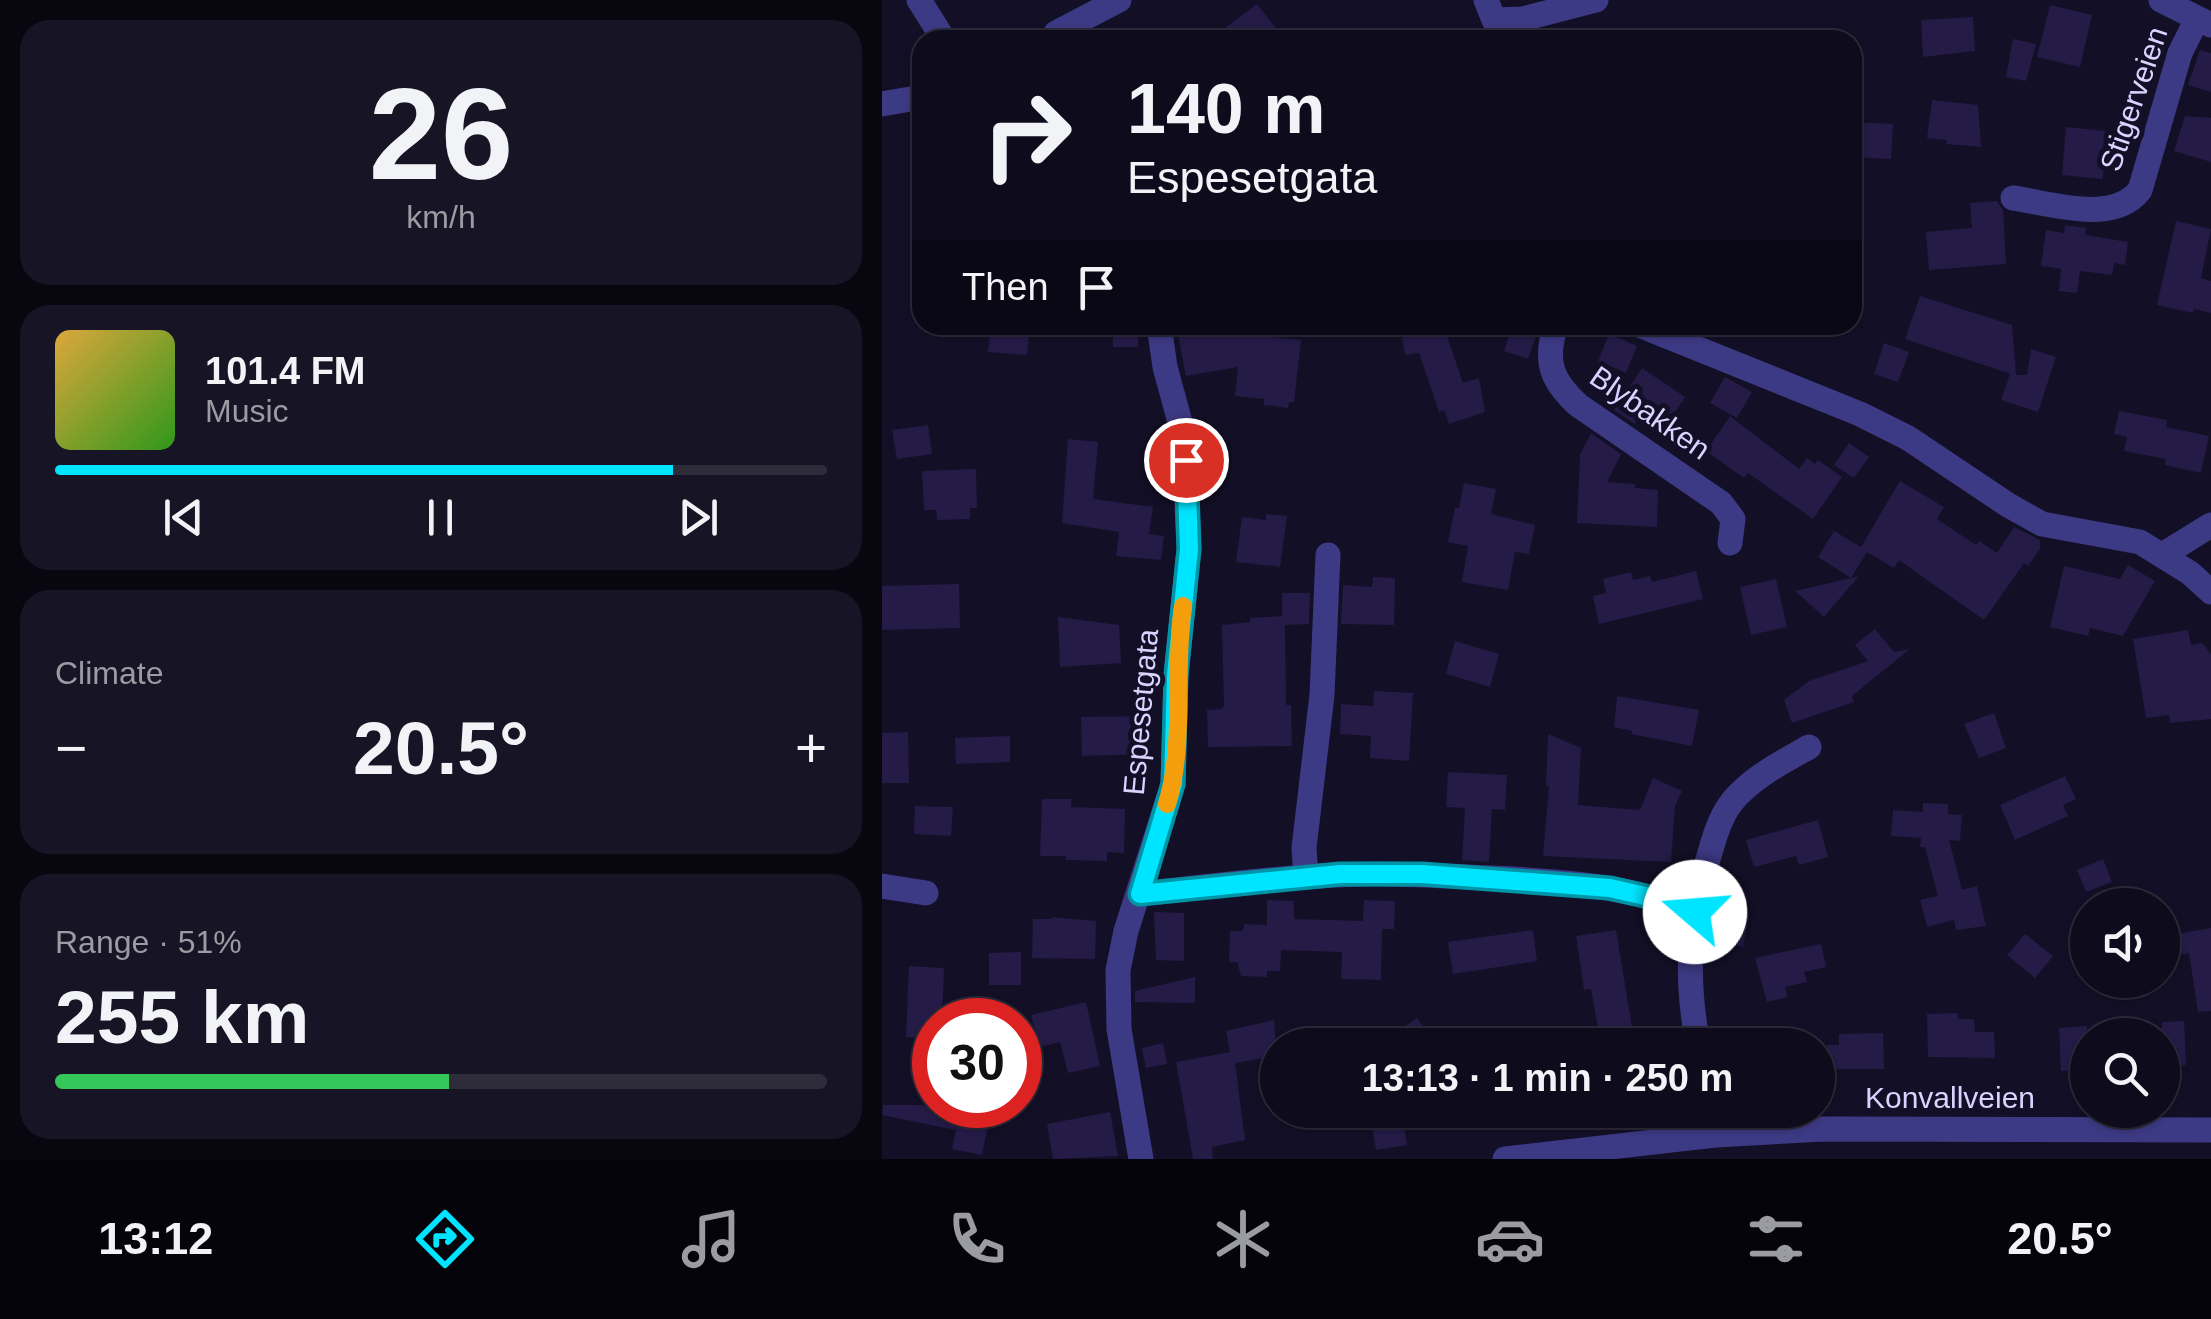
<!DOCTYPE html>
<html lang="en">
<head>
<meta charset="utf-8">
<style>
  :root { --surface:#0e0b1c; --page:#171425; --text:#f1f3f6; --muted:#9b9ba3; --line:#2e2b3b; --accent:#00e5ff }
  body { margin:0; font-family:Helvetica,sans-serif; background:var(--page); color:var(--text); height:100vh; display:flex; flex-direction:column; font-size:38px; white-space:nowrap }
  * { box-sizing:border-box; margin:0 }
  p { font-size:32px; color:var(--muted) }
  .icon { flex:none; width:55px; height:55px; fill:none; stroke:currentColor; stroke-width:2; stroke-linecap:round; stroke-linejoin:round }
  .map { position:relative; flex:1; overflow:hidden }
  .details { display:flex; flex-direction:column; gap:20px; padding:20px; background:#08060f; width:882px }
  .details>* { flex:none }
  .guide { position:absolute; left:30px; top:30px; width:950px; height:305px; border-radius:30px; box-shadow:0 2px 8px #0004,0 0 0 2px var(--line); background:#0e0b1c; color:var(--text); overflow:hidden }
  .tools { position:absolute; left:1188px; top:888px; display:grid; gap:20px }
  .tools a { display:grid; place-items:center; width:110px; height:110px; border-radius:50%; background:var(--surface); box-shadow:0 2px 8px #0004,0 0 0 2px var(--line); font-size:50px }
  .speed { position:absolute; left:30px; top:998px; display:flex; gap:20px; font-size:50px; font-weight:700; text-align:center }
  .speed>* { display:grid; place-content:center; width:130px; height:130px; border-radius:50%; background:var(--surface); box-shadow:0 2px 8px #0004,0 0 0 2px var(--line); line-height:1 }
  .speed .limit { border:15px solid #d22; background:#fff; color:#111 }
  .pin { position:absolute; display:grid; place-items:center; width:85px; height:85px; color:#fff; margin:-42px; border:5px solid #fff; border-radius:50%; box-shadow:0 2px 10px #0007 }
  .me { position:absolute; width:110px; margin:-55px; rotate:288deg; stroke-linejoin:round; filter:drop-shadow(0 0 8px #0008) }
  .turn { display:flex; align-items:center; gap:35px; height:210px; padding:0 50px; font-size:45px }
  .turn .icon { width:130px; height:130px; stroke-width:2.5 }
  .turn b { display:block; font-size:70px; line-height:85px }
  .then { display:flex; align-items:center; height:95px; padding:0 50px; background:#0003; gap:20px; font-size:38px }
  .big { font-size:75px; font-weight:600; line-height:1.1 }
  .details .widget { flex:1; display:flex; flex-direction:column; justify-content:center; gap:15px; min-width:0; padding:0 35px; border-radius:30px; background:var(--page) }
  .details .dial { align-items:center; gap:0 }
  .dial b { font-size:130px; line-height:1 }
  .song { display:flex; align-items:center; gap:30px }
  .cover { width:120px; height:120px; border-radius:15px; background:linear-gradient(135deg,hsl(40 70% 55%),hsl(110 70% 35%)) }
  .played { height:10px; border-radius:5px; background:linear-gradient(90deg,var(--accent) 80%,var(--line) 80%) }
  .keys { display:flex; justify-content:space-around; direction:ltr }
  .heat { display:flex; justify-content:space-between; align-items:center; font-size:55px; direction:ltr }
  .charge { height:15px; border-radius:8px; background:linear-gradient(90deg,#34c759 51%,var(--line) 0) }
  .trip { position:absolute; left:378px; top:1028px; width:575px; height:100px; border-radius:50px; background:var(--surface); box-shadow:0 2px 8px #0004,0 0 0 2px var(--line); font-weight:600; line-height:100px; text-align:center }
  .dock { display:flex; height:160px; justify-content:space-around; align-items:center; background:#06040b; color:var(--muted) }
  .dock .icon { width:70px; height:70px }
  .dock .active { color:var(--accent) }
  .dock b { font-size:45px; color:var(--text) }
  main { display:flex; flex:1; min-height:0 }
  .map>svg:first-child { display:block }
  .building { fill:#241b47 }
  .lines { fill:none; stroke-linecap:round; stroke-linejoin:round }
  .minor { stroke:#3d3a85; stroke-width:25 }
  .route-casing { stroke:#0095a6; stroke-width:25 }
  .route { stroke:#00e5ff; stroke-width:18 }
  .slow { stroke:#f59e0b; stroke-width:18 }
  .labels { text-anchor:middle; stroke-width:10; stroke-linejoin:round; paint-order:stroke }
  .street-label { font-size:30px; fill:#d9d4ff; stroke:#130f26 }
</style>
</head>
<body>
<main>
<section class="details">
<div class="widget dial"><b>26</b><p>km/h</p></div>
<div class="widget">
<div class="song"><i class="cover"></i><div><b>101.4 FM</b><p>Music</p></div></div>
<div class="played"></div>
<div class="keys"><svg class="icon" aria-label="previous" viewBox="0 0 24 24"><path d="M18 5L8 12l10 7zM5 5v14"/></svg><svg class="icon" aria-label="pause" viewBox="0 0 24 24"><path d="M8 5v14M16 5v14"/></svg><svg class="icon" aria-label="next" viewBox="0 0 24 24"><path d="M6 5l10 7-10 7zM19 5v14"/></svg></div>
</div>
<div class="widget"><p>Climate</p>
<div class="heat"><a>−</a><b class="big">20.5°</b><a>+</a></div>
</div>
<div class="widget"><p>Range · 51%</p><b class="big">255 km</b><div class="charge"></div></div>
</section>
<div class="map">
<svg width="1329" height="1159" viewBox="0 0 1329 1159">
  <rect width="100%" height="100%" fill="#130f26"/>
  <!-- building -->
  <path class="building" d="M375 4 403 40H327Z
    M1168 5 1210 15 1198 67 1155 57Z
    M1091 17 1093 51 1041 57 1039 20Z
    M1131 39 1154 44 1144 81 1124 77Z
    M1318 50 1329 53V92L1306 85Z
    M1050 100 1096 105 1099 147 1064 144 1065 140 1045 138Z
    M1303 116 1329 118V162L1292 151Z
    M970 122 1011 124 1009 159 970 157Z
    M1184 127 1224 131 1221 179 1180 175Z
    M1115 201 1121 210 1124 264 1047 270 1044 232 1090 228 1088 203Z
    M1294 221 1329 229 1319 278 1329 281V313L1312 309 1311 313 1275 305Z
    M1183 225 1204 228 1203 235 1246 242 1243 265 1232 263 1230 275 1198 271 1195 293 1177 291 1179 269 1159 266 1164 230 1182 233Z
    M1038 296 1130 325 1134 375H1145L1149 349 1174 357 1156 412 1119 400 1128 374 1132 375 1023 339Z
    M109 325H148L145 355 106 352Z
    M231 325H256V347H231Z
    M562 327 581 383 597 378 603 412 567 424 562 410 557 412 537 353 523 355 519 332Z
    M325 330 419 340 412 402H407L406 408 382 405V399L353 396 356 367 304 376 296 335Z
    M639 330 654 335 646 359 622 351 628 333Z
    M727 334 755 346 744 373 716 361Z
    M1002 343 1027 352 1016 382 992 374Z
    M760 368 803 397 781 431 757 416 753 424 732 410Z
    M843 377 870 392 855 418 828 403Z
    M1237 411 1285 420 1284 427 1327 436 1319 473 1283 465 1284 459 1242 451 1245 437 1232 434Z
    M848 416 917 469 925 458 933 464 936 460 960 477 931 519 866 473 862 478 824 451Z
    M46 425 50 454 15 459 10 430Z
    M709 433 739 454 725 482 753 484V488L776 490 775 527 695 523 698 455Z
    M186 439 216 442 211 499 271 507 267 534 282 536 279 560 234 556 237 532 180 523Z
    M967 443 987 457 972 478 952 465Z
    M94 469 95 508H88V519L55 520 54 510H42L40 471Z
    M1018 481 1062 507 1055 519 1094 545 1097 541 1115 553 1132 527 1158 540V549L1146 566 1142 563 1102 620 1017 560 1012 568 985 552 969 578 936 557 952 531 979 547Z
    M582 483 614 489 609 514 653 525 647 554 633 552 626 590 580 582 586 546 566 542 573 508H577Z
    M384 514 405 516 398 567 354 562 360 517 384 520Z
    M1246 565 1273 581 1241 636 1208 628 1206 636 1168 627 1182 566 1238 579Z
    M814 571 821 599 717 624 711 596 724 593 721 579 749 572 751 580 768 576 770 582Z
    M977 576 942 617 913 591 969 578Z
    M491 577 513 578 512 625 459 624 461 585 490 587Z
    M894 579 905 627 869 635 858 587Z
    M77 584 78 628 0 630V586Z
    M400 593H428L427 624 403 625 404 705H409L410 746 326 747 325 710 339 709 342 706 340 625 368 622V618L400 616Z
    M176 617 237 625 239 663 178 667Z
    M993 629 1012 652 1028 649 970 696 972 702 910 723 902 700 927 681 986 661 973 645Z
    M1306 630 1309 645 1320 643 1329 654V719L1288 723 1287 715 1264 718 1251 639Z
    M573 641 617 654 608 687 564 674Z
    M492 691 531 693 527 761 488 758 489 736 458 734 459 704 491 706Z
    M735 696 817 710 810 746 749 734 750 731 732 727Z
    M1112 713 1124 748 1097 758 1082 724Z
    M265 716 266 754 200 756 199 717Z
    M26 732 27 783H0V733Z
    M666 734 699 748 696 805 758 810 771 778 800 791 793 806 789 862 661 856 667 786H664Z
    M128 736V762L74 764 73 738Z
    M566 772 625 775 623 810 610 809 607 862 580 860 583 808 564 807Z
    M1183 776 1194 799 1181 805 1186 816 1133 840 1118 805Z
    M160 799H189V807L243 809 242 853 225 852V861L184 860V856H158Z
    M1041 803 1066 804V814L1080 815 1078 841 1067 840 1080 890 1095 886 1104 926 1074 930 1072 920 1045 927 1038 900 1056 896 1043 847H1038L1039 838 1009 836 1011 810 1041 812Z
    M33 806 71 807 69 836 32 834Z
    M936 820 946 857 917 865 914 856 872 867 864 840Z
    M1221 859 1230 882 1204 892 1195 870Z
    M385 900 412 901V919L481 921 482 900 513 901 512 929H500L499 980 459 979 460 952 399 950 398 971H385V977L359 976 355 962H347L348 931H361L362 924 385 925Z
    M841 910 867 915 861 947 836 942Z
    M272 912 302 913V961L274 960Z
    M170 917 214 921 213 959 150 958 151 919H170Z
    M1329 928V1011L1316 1012 1307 953 1297 955 1294 934Z
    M651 930 655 961 571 974 566 942Z
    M734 930 753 1045H719L709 989 702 990 694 936Z
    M1143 934 1171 956 1153 978 1125 955Z
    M939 944 944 967 922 972 925 982 903 987 906 997 885 1002 873 958Z
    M139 952V985H107V953Z
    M27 966 62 968 60 1020H52V1039L24 1037Z
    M313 977V1003L253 1002V991Z
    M204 1002 218 1066 186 1073 178 1042 157 1047 149 1015Z
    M1076 1013V1019H1092L1093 1032H1112L1113 1058 1046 1057 1045 1014Z
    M535 1018 554 1045H496Z
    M392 1020 395 1056 353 1063 363 1140 330 1147 331 1159H311L294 1062 348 1052 344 1031Z
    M1302 1021 1304 1065 1280 1067V1022Z
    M1205 1026V1070L1179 1071 1177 1028Z
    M1001 1033 1002 1069H946L945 1045H957V1034Z
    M281 1043 285 1064 264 1068 260 1048Z
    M1 1105H110L100 1155 70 1149 74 1130 0 1115Z
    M505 1110H519L525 1145 494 1150 488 1113Z
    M228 1112 236 1156 171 1159 165 1124Z"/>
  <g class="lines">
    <!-- minor -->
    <path class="minor" d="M37 0 62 40
      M604 0 612 20 641 19 714 0
      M1279 0 1329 25
      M174 33 237 0
      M0 104 40 97
      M1131 198C1168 203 1231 225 1258 190L1298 53 1315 19
      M674 325C662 361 669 380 696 405L839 503 851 519 848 543
      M757 325 978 414 1026 438 1126 505 1160 524 1258 542 1308 573 1329 592
      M1282 554 1329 525
      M424 877 422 848 440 695 446 555
      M0 886 44 893
      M258 894C324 887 390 878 456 875 507 872 559 876 610 878 678 881 749 886 813 912
      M816 1045C803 974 807 932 825 863 832 839 838 812 857 794 877 774 902 761 927 747
      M828 1110 833 1135
      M259 1159 237 1029 236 970 244 931 291 784 294 675 307 549 302 437 283 367 277 325
      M623 1159 833 1135 941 1129 1329 1130"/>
  </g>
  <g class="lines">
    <defs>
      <path id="route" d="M304 460 307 549 294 675 291 784 258 894 458 874H540L728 888 789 902 813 912"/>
    </defs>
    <!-- route casing -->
    <use href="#route" class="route-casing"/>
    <!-- route -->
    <use href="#route" class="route"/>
    <!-- slow -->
    <path class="slow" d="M285 804C304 741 291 671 301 606"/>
  </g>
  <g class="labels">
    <!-- street labels -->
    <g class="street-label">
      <text transform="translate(1252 99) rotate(-71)" y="10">Stigerveien</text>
      <text transform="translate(768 413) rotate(35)" y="10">Blybakken</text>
      <text transform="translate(259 712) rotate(-85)" y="10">Espesetgata</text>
      <text x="1068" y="1108">Konvallveien</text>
    </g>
  </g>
</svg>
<div class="tools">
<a><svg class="icon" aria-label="sound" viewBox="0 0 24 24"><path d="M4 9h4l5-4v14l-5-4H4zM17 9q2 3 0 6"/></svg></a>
<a><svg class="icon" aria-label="search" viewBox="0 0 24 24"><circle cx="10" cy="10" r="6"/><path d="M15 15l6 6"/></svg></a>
</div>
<div class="speed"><div class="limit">30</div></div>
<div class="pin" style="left:304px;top:460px;background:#d93025"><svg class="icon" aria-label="arrive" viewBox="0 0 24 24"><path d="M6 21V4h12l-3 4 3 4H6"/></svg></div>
<svg class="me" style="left:813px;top:912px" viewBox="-20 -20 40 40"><circle r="19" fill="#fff"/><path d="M0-13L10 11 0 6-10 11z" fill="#00e5ff"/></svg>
<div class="trip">13:13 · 1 min · 250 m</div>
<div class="guide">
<div class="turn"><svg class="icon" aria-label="right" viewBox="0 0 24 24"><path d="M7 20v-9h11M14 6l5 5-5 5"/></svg><div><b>140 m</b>Espesetgata</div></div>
<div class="then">Then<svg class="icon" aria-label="arrive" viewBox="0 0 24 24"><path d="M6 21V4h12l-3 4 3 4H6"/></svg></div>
</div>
</div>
</main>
<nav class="dock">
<b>13:12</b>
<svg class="icon active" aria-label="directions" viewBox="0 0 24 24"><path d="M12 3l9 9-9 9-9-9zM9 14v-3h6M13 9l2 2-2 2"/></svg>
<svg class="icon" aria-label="music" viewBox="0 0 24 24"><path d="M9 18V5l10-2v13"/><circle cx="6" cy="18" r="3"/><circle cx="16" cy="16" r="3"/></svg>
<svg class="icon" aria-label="phone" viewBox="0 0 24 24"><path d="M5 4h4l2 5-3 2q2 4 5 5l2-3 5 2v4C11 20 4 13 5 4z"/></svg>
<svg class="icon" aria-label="climate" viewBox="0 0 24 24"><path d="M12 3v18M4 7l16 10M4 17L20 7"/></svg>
<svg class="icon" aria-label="car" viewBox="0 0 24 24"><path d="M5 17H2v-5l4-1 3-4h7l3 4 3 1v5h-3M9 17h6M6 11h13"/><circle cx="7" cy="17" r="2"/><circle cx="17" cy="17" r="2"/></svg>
<svg class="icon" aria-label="filters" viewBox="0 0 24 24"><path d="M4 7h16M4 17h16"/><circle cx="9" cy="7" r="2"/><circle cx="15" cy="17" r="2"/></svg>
<b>20.5°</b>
</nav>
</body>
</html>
